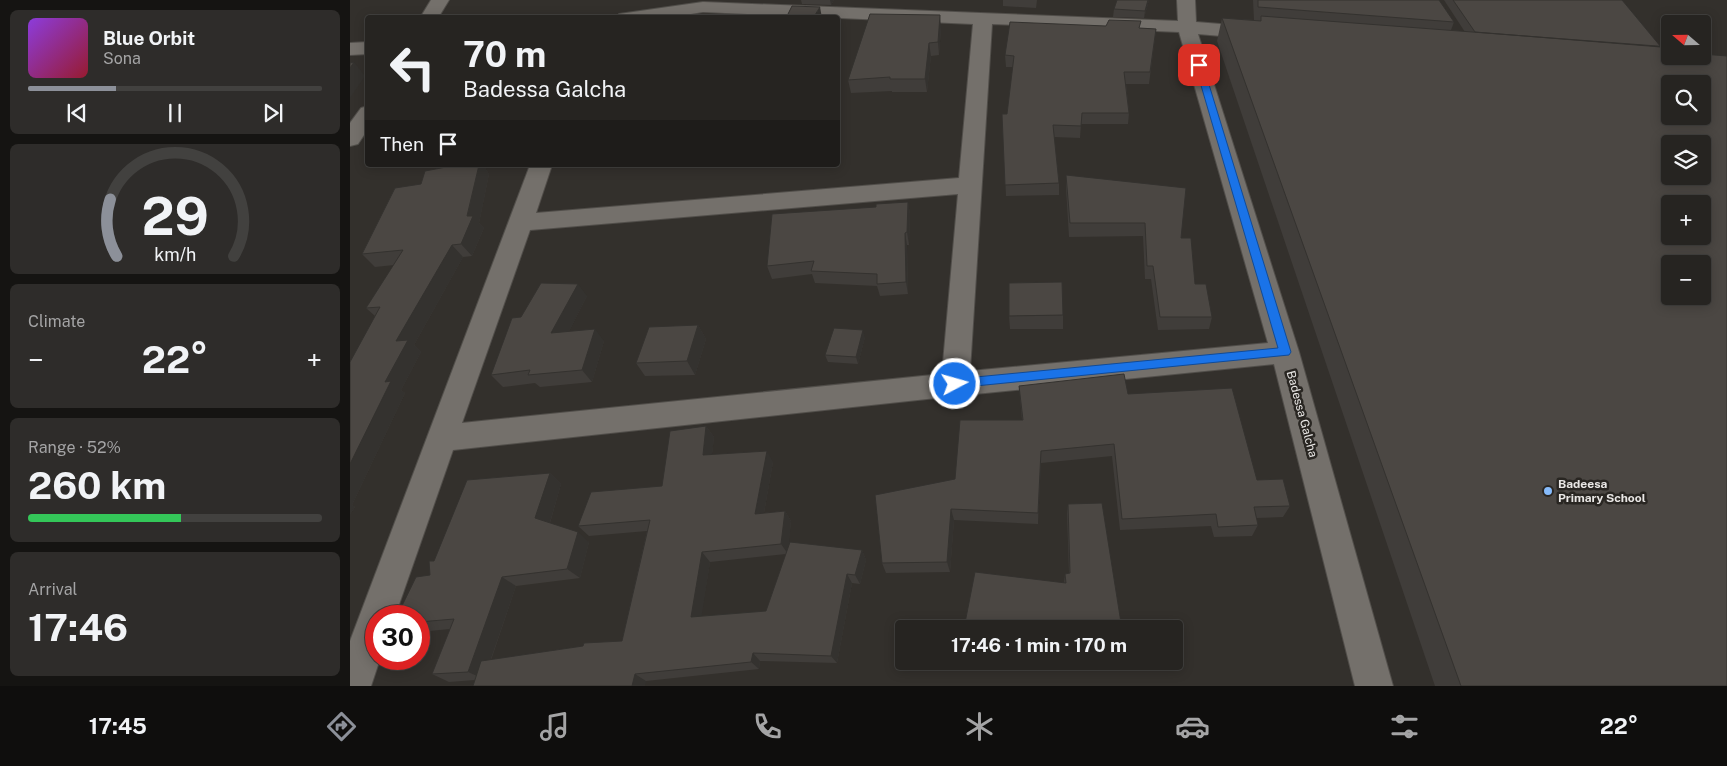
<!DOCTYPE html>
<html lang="en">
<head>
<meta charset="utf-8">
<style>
  :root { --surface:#262421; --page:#2e2c2a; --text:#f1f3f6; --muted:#a4a4a5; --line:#42413f; --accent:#8c9099 }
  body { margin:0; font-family:"Public Sans",sans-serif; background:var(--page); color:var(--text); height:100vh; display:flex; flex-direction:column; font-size:19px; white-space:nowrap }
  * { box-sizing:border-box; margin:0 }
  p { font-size:16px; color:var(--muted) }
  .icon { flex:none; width:28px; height:28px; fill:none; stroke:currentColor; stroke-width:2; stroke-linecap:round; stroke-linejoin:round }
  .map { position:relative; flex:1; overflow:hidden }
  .details { display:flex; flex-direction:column; gap:10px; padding:10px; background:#151412; width:350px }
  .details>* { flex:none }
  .hud { position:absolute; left:15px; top:15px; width:475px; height:152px; border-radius:5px; box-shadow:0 2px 12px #0003,0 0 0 1px var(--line); background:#262421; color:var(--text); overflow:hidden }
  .needle { width:32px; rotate:290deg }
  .tools { position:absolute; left:1311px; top:15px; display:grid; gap:10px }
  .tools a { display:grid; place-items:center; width:50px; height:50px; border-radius:5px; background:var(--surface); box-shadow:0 2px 12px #0003,0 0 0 1px var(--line); font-size:25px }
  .speed { position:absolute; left:15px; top:605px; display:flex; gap:10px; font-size:25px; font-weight:700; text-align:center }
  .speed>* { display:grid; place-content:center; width:65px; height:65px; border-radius:50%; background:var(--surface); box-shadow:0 2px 12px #0003,0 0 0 1px var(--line); line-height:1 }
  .speed .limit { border:8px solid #d22; background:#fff; color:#111 }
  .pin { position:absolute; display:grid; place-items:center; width:42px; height:42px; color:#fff; margin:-21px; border-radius:10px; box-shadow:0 2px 8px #0006 }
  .me { position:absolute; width:55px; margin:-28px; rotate:84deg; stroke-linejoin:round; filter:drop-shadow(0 0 4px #0008) }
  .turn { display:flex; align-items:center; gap:18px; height:105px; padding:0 15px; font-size:22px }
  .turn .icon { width:65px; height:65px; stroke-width:2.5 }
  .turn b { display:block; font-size:35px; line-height:42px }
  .then { display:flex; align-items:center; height:48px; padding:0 15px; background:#0003; gap:10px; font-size:19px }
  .big { font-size:38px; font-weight:700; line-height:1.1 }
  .details .card { flex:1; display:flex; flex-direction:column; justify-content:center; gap:8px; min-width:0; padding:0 18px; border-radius:8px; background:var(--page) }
  .details .dial { align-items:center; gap:0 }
  .dial svg { height:130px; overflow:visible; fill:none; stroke:var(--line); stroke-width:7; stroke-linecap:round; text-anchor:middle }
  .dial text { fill:var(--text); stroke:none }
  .song { display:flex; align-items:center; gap:15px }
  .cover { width:60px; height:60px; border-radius:8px; background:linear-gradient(135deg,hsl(270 70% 55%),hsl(350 70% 35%)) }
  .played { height:5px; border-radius:2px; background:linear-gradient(90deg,var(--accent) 30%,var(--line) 30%) }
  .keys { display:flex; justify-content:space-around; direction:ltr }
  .heat { display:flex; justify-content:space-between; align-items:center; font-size:28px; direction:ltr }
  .charge { height:8px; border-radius:4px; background:linear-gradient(90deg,#34c759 52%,var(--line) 0) }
  .trip { position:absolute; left:545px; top:620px; width:288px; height:50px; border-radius:5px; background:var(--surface); box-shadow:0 2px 12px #0003,0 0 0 1px var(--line); font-weight:700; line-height:50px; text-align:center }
  .tabs { display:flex; height:80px; justify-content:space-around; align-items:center; background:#0f0e0d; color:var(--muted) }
  .tabs .icon { width:35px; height:35px }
  .tabs .on { color:var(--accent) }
  .tabs b { font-size:22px; color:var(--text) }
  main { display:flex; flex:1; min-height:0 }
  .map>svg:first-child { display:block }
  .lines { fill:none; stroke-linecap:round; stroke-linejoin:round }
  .minor-casing { stroke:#514e4a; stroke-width:2 }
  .minor { fill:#74706b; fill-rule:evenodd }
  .wall { fill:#403d3a; fill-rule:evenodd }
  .shaded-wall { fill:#34322f }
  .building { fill:#4b4743; stroke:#34322f; fill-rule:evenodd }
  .route { fill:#1a73e8; stroke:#114b97 }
  .poi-dot { fill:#86bbfb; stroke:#292622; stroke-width:2 }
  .labels { text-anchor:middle; stroke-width:5; stroke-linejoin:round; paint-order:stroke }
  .street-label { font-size:12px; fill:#e9e7e5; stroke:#292622 }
  .poi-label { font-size:12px; font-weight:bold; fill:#e9e7e5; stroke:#292622; text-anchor:start }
</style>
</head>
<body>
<main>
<section class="details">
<div class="card">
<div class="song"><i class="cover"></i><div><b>Blue Orbit</b><p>Sona</p></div></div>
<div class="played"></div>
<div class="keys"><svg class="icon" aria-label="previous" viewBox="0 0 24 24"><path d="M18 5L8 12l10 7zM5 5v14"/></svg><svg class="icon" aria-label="pause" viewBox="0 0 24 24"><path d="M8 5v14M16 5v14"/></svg><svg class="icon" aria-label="next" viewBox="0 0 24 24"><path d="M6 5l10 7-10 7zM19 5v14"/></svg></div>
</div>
<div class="card dial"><svg viewBox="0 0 100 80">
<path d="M14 69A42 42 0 1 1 86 69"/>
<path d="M14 69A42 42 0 0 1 10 34" stroke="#8c9099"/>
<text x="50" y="56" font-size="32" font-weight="700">29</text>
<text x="50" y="72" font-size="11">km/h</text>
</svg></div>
<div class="card"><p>Climate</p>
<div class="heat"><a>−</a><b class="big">22°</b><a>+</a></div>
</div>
<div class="card"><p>Range · 52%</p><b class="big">260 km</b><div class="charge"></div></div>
<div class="card"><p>Arrival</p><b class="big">17:46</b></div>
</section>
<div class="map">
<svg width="1377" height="686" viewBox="0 0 1377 686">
  <rect width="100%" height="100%" fill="#33302c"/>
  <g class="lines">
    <defs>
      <path id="minor" d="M81 0H99L88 18H70Z
        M827 0H845L846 22 907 27 914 29 916 33 914 37 907 39 848 34 949 352 1043 686H1005L924 364 605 396 103 450 45 616H26V659H30L21 686H0V641L180 165H202L186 213 609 178 623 24 353 12 317 18H266L269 14 353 2 828 21ZM642 24 829 32 918 343 620 371ZM608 194 592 374 112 423 180 230Z
        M18 42V54L0 55V43Z
        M18 106V129L8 144 0 146V123L11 108Z"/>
    </defs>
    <!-- minor casing -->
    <use href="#minor" class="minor-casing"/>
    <!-- minor -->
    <use href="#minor" class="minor"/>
  </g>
  <!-- wall -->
  <path class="wall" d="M451 0H484L481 5 452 4Z
    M653 0H687L686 8 653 6Z
    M767 0H799L794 18 763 17 764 9Z
    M903 0H1089L1104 22 1101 30 1115 32 1094 0H1272L1377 686H1085L867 41 872 18 904 20Z
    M591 28 589 55 581 56 577 92H542V91L501 93 498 80Z
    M790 28 806 29 799 84H776L779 113 778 124H731L730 138 704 137 709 183V195L656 196 652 114H657L663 67H656L655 55Z
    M107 165H133L139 174 129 223 134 228 122 256 113 257 64 345 71 352 51 390 55 393 2 505 5 507 0 514 25 316 16 308 44 265 25 267 12 254 71 184Z
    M716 175 831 238 845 284 862 317 859 329 808 330 801 279H795L793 236 719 237 716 188Z
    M558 202 560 214 559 245H557L558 294 530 296 527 286 465 283 462 274 422 279 417 266 526 207Z
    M237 296 219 331 254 341 242 382 190 387 185 383 153 387 141 375 171 317Z
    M713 315V329H660L659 316Z
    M348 325 356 339 345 375 295 376 286 363Z
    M515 337 508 364 478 362 475 355Z
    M669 386 778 394 907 480 940 506 933 517 906 518 908 525 902 536 864 537 861 526 770 530 762 456 691 463 688 524 604 520 600 572 536 573 532 563 605 479 672 420Z
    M356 426 364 437 362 454 423 462 414 513 435 511 441 521 438 548 512 550 516 560 510 584 502 583 487 663 410 661 409 669 296 681 125 680 99 682 82 674 100 629 69 632V616L84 561 200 473 211 484 200 523 239 542 230 578 166 586 141 660 272 641 297 531 239 536 228 526 312 486ZM436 554 416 611 351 616 360 562Z
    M718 504 772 629 714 583 715 574 719 573 717 513Z
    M684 661H711V663L684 664Z"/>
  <!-- shaded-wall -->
  <path class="shaded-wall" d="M480 0H484L481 5Z
    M798 0H799L794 18 795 11Z
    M470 7 472 18H463Z
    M590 15 591 28 589 55 588 42Z
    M579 43 581 56 577 92 575 79Z
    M4 62 15 76 0 98V68Z
    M129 165H133L139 174 129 223 134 228 122 256 111 244Z
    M558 202 560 214 559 245 557 232Z
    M555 233 557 245 558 294 556 282Z
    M102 245 113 257 64 345 71 352 51 390 55 393 2 505 5 507 0 514V464L35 382 46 341Z
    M228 284 237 296 212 345 201 333Z
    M348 325 356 339 345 375 337 361Z
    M245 329 254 341 242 382 232 370Z
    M513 330 515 337 508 364 506 357Z
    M356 426 364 437 361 466 353 455Z
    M417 451 423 462 412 524 405 514Z
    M691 451V463L688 524V513Z
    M200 473 211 484 198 529 185 518Z
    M601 509 604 520 600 572 597 562Z
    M435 511 441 521 438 554 431 544Z
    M228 532 239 542 230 578 217 569Z
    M512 550 516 560 510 584 505 575Z
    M352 552 360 562 350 626 341 617Z
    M497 574 502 583 487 663 481 656Z
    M152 577 166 586 134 679 118 672Z
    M403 653 410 661 409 669 401 662Z
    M285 674 296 681 295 686H282Z"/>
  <!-- building -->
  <path class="building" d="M767 0H798L795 11 764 9Z
    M908 0H1089L1104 22 908 7Z
    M1103 0H1272L1311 47 1125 32Z
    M442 6 470 7 463 18H436Z
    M520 14 590 15 588 42 579 43 575 79H540V77L498 80Z
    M911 16 1320 47V56H1352V54L1377 56V686H1111L872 18 911 21ZM1320 84H1352V116H1320ZM1320 144H1352V176H1320ZM1320 204H1352V236H1320ZM1320 264H1352V296H1320Z
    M759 20 791 21 789 28 806 29 800 72H774L779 113H732L731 126 703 125 709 183 655 185 652 114H657L664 56 655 55 660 22 756 26Z
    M4 62 0 68V63Z
    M107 165H129L117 216H123L111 244 102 245 46 341 58 340 35 382 41 381 0 464V362L30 307 16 308 53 250 12 254 45 188 71 184 75 171Z
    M716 175 836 188 831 238H841L845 284H856L862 317H810L803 266H797L795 223H720Z
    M558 202 557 232 555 233 556 282 527 284V274L461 271 464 261 417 266 422 214 526 207V204Z
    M712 282 713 315 659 316V283Z
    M191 283 228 284 201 333 245 329 232 370 178 375 180 370 141 375 162 318 171 317Z
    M348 325 337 361 286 363 299 327Z
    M484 328 513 330 506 357 475 355Z
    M774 374 778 394 882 388 907 480 933 479 940 506 904 507 908 525 868 527 866 514 772 519 764 444 691 451 688 513 601 509 597 562 532 563 525 495 605 479 610 420H673L669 386Z
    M356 426 353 455 417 451 405 514 435 511 431 544 352 552 341 617 416 611 440 542 512 550 505 575 497 574 481 656 403 653 401 662 285 674 282 686H123L131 661 233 646 234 643 272 641 300 520 228 526 241 492 312 486 320 431Z
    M200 473 185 518 228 532 217 569 152 577 118 672 82 674 104 619 69 622V616H47L66 577 80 575 79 561H84L117 480Z
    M752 503 772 629 614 628 625 572 716 583 715 574 720 573 718 504Z"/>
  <!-- route -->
  <path class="route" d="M846 64 853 65 941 352 939 355 605 388 601 387 599 384 601 380 605 379 928 348 845 65Z"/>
  <!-- markers -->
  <circle class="poi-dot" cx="1198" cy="491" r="5"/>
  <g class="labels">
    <!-- street labels -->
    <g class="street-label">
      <text transform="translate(952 414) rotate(75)" y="4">Badessa Galcha</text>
    </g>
    <!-- poi labels -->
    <g class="poi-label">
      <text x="1208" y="488">Badeesa<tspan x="1208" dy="14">Primary School</tspan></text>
    </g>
  </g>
</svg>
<div class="tools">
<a><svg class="needle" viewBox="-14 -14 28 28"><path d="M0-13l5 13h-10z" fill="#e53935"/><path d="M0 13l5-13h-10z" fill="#a4a4a5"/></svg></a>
<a><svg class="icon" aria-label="search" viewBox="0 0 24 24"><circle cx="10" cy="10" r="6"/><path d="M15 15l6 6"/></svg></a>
<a><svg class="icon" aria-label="layers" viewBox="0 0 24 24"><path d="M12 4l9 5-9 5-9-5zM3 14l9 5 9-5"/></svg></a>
<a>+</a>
<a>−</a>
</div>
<div class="speed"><div class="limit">30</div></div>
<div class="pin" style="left:849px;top:65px;background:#d93025"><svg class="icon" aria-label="arrive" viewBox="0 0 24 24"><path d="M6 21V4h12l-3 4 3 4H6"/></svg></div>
<svg class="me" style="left:605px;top:384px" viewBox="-20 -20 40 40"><circle r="17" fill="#1a73e8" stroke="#fff" stroke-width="3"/><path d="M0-11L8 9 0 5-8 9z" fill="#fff"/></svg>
<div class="trip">17:46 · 1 min · 170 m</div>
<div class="hud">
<div class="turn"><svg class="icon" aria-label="left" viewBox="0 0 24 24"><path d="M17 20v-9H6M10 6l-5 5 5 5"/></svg><div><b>70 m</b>Badessa Galcha</div></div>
<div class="then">Then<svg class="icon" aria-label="arrive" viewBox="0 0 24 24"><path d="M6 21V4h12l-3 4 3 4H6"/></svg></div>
</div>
</div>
</main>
<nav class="tabs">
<b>17:45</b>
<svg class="icon on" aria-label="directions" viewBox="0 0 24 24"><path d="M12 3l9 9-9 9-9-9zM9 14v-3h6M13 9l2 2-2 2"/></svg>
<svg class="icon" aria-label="music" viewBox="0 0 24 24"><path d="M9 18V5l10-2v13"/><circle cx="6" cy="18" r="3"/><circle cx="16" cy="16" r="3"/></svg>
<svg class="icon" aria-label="phone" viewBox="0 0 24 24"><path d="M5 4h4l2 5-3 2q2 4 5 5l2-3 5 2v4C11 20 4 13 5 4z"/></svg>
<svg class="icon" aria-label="climate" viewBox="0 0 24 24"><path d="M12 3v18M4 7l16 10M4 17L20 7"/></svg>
<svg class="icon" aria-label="car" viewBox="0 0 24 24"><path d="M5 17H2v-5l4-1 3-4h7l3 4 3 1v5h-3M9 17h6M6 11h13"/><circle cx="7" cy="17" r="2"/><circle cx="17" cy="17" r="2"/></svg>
<svg class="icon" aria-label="filters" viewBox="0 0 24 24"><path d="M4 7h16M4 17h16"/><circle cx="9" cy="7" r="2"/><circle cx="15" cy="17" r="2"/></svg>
<b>22°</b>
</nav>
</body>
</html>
